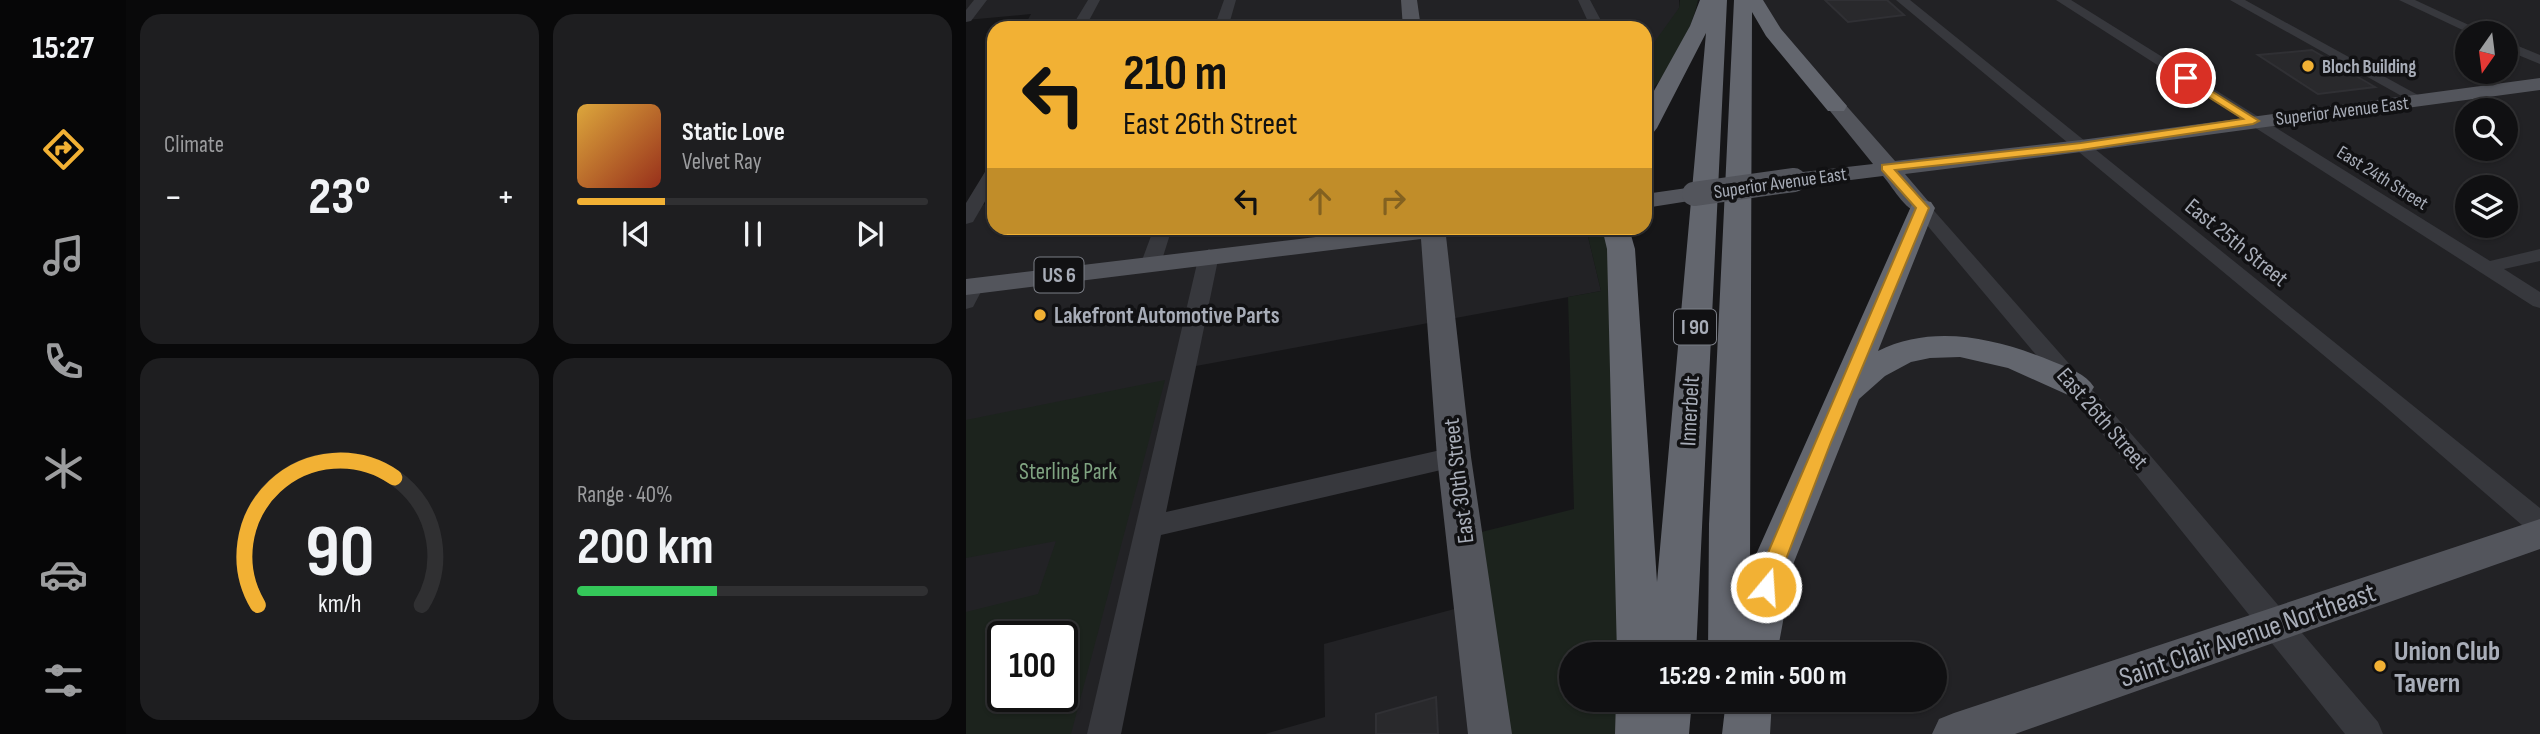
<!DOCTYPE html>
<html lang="en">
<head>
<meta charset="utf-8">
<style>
  :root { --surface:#101012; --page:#1e1e20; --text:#f1f3f6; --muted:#9c9d9f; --line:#303032; --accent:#f2b134 }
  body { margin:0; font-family:"Sofia Sans Condensed",sans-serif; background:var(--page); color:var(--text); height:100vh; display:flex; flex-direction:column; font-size:26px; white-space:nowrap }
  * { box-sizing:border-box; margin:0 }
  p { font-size:23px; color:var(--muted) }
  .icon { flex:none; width:38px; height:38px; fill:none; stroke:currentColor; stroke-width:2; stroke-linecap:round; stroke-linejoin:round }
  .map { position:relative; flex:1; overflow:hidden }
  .drawer { display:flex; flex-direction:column; gap:14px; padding:14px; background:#09090a; width:840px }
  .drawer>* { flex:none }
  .hud { position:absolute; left:21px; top:21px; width:665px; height:214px; border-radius:21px; box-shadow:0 2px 5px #0004,0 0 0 2px var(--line); background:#f2b134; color:#111; overflow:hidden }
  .needle { width:46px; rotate:194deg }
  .buttons { position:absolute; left:1489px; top:21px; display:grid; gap:14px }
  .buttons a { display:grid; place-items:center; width:63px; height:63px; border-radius:50%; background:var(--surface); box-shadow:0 2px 5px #0004,0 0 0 2px var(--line); font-size:35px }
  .speed { position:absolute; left:21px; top:621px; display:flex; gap:14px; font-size:35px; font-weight:700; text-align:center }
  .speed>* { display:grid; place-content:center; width:91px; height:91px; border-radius:50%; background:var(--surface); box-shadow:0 2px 5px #0004,0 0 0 2px var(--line); line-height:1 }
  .speed .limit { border:4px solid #111; border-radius:10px; background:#fff; color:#111 }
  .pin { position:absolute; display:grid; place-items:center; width:60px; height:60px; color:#fff; margin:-30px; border:4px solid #fff; border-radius:50%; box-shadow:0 2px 7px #0007 }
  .me { position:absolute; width:77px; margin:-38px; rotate:18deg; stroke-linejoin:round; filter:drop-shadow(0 0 5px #0008) }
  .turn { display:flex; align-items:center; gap:24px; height:147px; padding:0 21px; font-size:32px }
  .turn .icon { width:91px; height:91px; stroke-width:2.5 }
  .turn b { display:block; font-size:49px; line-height:60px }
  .lanes { display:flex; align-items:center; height:66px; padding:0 21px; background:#0003; justify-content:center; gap:35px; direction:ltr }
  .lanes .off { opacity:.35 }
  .big { font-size:52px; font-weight:700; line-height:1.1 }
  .drawer .card { flex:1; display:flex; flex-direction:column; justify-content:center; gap:10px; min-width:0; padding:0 24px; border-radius:21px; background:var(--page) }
  .drawer .dial { align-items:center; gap:0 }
  .dial svg { height:182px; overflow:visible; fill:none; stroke:var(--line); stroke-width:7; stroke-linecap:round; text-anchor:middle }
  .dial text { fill:var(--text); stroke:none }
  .song { display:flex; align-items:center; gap:21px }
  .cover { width:84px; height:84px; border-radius:10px; background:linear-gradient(135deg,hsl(40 70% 55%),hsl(10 70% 35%)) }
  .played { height:7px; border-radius:4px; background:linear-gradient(90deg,var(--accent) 25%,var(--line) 25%) }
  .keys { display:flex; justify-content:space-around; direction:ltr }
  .heat { display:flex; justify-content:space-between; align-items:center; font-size:38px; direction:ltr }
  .charge { height:10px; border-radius:5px; background:linear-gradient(90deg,#34c759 40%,var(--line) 0) }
  .drawer .tiles { flex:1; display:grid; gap:14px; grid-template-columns:repeat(2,1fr) }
  .trip { position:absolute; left:593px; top:642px; width:388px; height:70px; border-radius:35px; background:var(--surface); box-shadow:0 2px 5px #0004,0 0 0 2px var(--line); font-weight:700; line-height:70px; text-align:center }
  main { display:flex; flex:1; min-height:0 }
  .menu { display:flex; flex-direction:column; width:126px; justify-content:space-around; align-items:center; background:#060607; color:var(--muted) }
  .menu .icon { width:49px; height:49px }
  .menu .active { color:var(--accent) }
  .menu b { font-size:32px; color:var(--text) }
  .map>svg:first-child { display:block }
  .built { fill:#222225; fill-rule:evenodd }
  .green { fill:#1c231d; fill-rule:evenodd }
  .building { fill:#29292c; stroke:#303034; stroke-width:2 }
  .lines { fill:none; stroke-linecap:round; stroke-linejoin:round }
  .minor { fill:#37383d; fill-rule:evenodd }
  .major { fill:#53555c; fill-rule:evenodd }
  .highway { fill:#63666e; fill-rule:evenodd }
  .major-bridge { stroke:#53555c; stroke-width:24 }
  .route { fill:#f2b134; stroke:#9d7322; stroke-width:2 }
  .poi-dot { fill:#f2b134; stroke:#111113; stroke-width:2.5 }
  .labels { text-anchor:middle; stroke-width:7; stroke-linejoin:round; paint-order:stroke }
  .far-poi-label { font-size:19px; font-weight:bold; fill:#a8adb8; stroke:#111113; text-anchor:start }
  .far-street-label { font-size:19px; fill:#a8adb8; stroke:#111113 }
  .shield { fill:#111113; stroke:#7b7e86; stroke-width:2 }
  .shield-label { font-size:21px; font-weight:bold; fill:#a8adb8 }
  .street-label { font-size:23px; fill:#a8adb8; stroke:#111113 }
  .poi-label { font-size:23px; font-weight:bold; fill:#a8adb8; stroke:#111113; text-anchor:start }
  .park-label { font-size:23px; fill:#7fa381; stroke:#111113 }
  .near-street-label { font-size:28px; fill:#a8adb8; stroke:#111113 }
  .near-poi-label { font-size:28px; font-weight:bold; fill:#a8adb8; stroke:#111113; text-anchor:start }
</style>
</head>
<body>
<main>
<nav class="menu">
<b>15:27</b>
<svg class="icon active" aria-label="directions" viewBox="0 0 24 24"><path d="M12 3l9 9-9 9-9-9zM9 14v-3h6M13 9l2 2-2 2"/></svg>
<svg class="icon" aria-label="music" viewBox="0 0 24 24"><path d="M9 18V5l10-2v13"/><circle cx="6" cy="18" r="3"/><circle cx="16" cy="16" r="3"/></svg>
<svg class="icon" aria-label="phone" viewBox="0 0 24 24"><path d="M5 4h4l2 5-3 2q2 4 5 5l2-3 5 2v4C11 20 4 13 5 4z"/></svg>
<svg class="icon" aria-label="climate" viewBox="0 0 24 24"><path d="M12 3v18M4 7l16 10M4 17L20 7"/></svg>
<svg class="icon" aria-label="car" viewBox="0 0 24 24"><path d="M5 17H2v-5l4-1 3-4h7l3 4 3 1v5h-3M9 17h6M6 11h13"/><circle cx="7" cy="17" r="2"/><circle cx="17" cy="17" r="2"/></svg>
<svg class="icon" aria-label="filters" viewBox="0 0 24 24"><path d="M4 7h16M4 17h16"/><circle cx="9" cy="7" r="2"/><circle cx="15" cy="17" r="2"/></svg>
</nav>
<section class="drawer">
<div class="tiles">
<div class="card"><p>Climate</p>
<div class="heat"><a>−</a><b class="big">23°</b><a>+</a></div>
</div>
<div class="card">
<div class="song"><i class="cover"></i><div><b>Static Love</b><p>Velvet Ray</p></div></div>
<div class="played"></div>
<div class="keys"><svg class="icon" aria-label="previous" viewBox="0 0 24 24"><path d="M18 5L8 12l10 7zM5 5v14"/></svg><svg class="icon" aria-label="pause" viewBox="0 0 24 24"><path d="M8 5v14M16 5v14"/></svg><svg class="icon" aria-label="next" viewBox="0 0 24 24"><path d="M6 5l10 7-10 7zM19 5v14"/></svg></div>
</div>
<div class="card dial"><svg viewBox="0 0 100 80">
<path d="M14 69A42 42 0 1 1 86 69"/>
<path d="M14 69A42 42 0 0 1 74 13" stroke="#f2b134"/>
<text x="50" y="56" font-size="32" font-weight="700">90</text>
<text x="50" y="72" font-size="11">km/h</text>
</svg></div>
<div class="card"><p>Range · 40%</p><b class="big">200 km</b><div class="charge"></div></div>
</div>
</section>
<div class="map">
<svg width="1574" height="734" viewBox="0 0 1574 734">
  <rect width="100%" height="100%" fill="#161618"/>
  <!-- built -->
  <path class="built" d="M0 0H713V8L692 51 679 52V28H112L117 19 59 25 65 14 0 20Z
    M788 0H1574V734H780L783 700H970V654H789L800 587 956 208ZM1502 33H1540V72H1502ZM1502 110H1540V149H1502ZM1502 187H1540V226H1502Z
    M28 203V228H620L635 291 219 368 138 734H0V218L7 206ZM37 637H96V696H37Z
    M507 604 524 734H299L359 717 358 644Z"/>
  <!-- green -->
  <path class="green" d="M714 0H732C726 30 702 77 679 96V51H682L713 8Z
    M620 228H650L655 249 673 654H606V700H673V734H524L499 536 608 509 602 297 635 291Z
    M199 380 105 734H0V612L72 594 90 541 0 558V420ZM96 637V696H37V637Z"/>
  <!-- building -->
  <path class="building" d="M859 0H921L938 15 882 22Z
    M1346 50 1409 87 1352 94 1292 55Z
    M470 697 472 734H410V714Z"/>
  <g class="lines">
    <!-- minor -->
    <path class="minor" d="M8 0H21L5 21 0 22V10Z
      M122 0H134L119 28H105Z
      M258 0H270L262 28H248Z
      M612 0H624L639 28H625Z
      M930 0H944L1574 508V535L1564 532 1415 403Z
      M1090 0H1105L1524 261 1574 249V261L1538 269 1574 292V308L1567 306Z
      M1264 0H1279L1461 100 1453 105 1448 103Z
      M1433 0H1449L1520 33H1503Z
      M1540 41 1574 55V64L1540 50Z
      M28 166V186L7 222 0 224V203L22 167Z
      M956 203 962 204 1183 454 1412 722 1417 734H1379L1165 468 950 212 947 208Z
      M188 228H206L195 263 192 267H178L175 263Z
      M243 249 253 255 200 512 488 447 497 450 501 457 497 464 488 467 195 535 155 734H121L233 255Z
      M8 280 15 282 18 286 7 307 0 309V283Z"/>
    <!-- major -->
    <path class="major" d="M435 0H451L455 28H437Z
      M1574 78V90L1115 152 939 174 968 208 964 213C943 219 930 191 917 176L828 187 820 185 817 180 820 175 828 173 907 164 860 106 863 102H877L929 161 1115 140Z
      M728 187 736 189 740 194 736 199 679 208V194Z
      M425 228H494L491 233 480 236 505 457 546 734H502L471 457 455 239 0 295V279Z
      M1574 519V549L1049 734H966L973 719 988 713Z"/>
    <!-- highway -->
    <path class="highway" d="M734 0H761L730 654H651L641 249 636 228H663L669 249 691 582 740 33 691 128 687 133 679 135V107L724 26Z
      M768 0H797L815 29 881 106 878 111H862L800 36 786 12 784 568 947 202 956 200 965 202 969 208 912 351C969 323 1032 339 1088 362 1103 368 1120 374 1128 387L1123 395 1111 399 1042 368 994 357 964 358 945 362 919 376 893 399 828 562 811 654H742L743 524Z
      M650 700H726L723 734H649Z
      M760 700H806L804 734H756Z"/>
    <!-- major-bridge -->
    <path class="major-bridge" d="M728 194 828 180"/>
  </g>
  <!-- route -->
  <path class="route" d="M1220 75 1293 121 1287 124 1115 150 929 170 963 208 865 442 807 593 800 596 793 593 790 587 798 562 950 208 916 170V165L1115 143 1277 119 1216 80 1215 78Z"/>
  <!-- markers -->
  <g class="poi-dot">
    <circle cx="1342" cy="66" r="7"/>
    <circle cx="74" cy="315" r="7"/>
    <circle cx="1414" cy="666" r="7"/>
  </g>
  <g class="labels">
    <!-- far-poi labels -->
    <g class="far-poi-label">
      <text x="1356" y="73">Bloch Building</text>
    </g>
    <!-- far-street labels -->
    <g class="far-street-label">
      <text transform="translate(1376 110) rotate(-7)" y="7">Superior Avenue East</text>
      <text transform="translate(1417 177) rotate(32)" y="7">East 24th Street</text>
      <text transform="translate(814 182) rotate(-8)" y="7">Superior Avenue East</text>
    </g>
    <!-- shield labels -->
    <g class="shield">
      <rect x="68.5" y="257.5" width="49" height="35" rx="5"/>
      <rect x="708" y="309.5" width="42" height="35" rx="5"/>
    </g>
    <g class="shield-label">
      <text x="93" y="282">US 6</text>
      <text x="729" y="334">I 90</text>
    </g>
    <!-- street labels -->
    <g class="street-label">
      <text transform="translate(1271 242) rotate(39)" y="8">East 25th Street</text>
      <text transform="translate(723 411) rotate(-87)" y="8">Innerbelt</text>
      <text transform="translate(1137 418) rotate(49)" y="8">East 26th Street</text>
      <text transform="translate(492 481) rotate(-97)" y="8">East 30th Street</text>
    </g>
    <!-- poi labels -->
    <g class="poi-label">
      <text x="88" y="323">Lakefront Automotive Parts</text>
    </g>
    <!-- park labels -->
    <g class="park-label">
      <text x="102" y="479">Sterling Park</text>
    </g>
    <!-- near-street labels -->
    <g class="near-street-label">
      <text transform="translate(1281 634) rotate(-19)" y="10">Saint Clair Avenue Northeast</text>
    </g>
    <!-- near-poi labels -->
    <g class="near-poi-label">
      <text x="1428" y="660">Union Club<tspan x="1428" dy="32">Tavern</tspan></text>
    </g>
  </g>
</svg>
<div class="buttons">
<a><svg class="needle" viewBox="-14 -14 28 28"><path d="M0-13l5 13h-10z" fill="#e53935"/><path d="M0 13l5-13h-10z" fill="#9c9d9f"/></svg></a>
<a><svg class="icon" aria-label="search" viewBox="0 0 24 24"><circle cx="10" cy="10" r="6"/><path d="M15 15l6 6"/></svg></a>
<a><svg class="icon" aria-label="layers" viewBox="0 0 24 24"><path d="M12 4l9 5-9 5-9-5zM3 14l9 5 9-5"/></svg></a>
</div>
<div class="speed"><div class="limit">100</div></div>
<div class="pin" style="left:1220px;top:78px;background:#d93025"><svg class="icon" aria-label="arrive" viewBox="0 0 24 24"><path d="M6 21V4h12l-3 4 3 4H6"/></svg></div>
<svg class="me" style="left:800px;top:587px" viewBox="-20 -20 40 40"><circle r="17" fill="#f2b134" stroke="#fff" stroke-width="3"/><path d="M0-11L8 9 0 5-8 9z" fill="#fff"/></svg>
<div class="trip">15:29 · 2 min · 500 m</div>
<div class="hud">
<div class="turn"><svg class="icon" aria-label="left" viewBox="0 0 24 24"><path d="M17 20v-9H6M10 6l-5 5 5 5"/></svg><div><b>210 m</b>East 26th Street</div></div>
<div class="lanes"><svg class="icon" aria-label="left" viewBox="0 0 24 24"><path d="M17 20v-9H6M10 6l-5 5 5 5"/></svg><svg class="icon off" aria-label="ahead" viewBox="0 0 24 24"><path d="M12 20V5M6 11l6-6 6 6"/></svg><svg class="icon off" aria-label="right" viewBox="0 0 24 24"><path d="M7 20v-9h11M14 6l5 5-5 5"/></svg></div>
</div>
</div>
</main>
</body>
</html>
